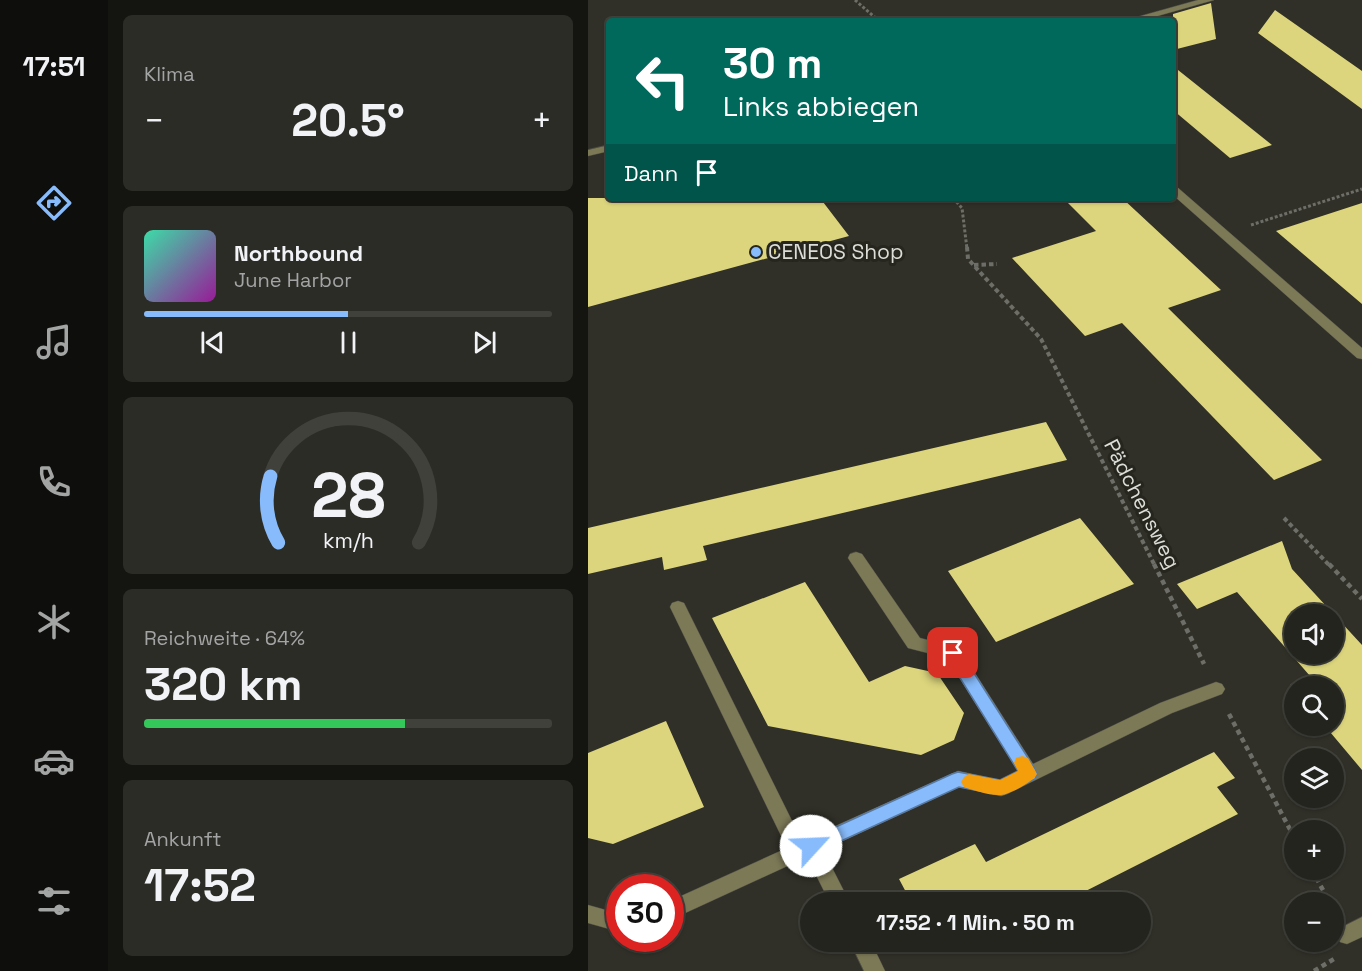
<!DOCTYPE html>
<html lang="de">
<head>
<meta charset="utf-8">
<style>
  :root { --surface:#24241e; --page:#2c2c27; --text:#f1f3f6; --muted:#a3a4a4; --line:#41413c; --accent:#87bbfb }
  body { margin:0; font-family:"Space Grotesk",sans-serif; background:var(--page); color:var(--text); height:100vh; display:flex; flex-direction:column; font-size:22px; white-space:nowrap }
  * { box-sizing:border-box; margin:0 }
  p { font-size:20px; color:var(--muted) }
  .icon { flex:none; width:33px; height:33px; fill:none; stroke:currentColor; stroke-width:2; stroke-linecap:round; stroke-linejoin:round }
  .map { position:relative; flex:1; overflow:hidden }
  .details { display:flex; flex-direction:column; gap:15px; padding:15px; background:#141410; width:480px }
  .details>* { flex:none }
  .banner { position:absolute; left:18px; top:18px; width:570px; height:183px; border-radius:6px; box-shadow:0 2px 4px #0004,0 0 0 2px var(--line); background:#00695c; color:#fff; overflow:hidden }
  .buttons { position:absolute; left:696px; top:604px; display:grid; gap:12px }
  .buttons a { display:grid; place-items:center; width:60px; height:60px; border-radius:50%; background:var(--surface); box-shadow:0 2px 4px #0004,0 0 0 2px var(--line); font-size:30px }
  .speed { position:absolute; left:18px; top:874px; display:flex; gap:12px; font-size:30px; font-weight:700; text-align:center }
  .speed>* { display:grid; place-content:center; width:78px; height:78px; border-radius:50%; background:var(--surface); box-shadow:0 2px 4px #0004,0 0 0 2px var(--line); line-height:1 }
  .speed .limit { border:9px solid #d22; background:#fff; color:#111 }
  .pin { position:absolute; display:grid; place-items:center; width:51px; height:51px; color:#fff; margin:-26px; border-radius:12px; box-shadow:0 3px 9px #0006 }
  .me { position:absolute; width:66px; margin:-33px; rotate:65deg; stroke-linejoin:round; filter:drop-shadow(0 0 4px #0008) }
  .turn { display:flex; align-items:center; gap:21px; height:126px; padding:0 18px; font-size:27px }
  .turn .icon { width:78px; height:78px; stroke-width:2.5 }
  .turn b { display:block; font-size:42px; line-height:51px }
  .then { display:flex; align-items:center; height:57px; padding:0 18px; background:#0003; gap:12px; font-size:22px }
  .big { font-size:45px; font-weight:800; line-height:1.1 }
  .details .widget { flex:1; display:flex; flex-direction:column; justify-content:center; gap:9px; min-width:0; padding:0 21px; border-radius:9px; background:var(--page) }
  .details .dial { align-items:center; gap:0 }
  .dial svg { height:156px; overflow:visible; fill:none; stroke:var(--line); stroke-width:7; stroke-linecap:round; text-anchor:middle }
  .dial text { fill:var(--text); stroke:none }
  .song { display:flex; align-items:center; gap:18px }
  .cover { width:72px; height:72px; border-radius:9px; background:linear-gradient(135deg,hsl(160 70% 55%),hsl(300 70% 35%)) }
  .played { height:6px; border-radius:3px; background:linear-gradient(90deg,var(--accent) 50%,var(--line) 50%) }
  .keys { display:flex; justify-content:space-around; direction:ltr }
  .heat { display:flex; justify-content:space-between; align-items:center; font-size:33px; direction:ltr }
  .charge { height:9px; border-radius:4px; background:linear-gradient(90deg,#34c759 64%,var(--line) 0) }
  .trip { position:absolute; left:212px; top:892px; width:351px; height:60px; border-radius:30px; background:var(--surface); box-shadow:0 2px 4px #0004,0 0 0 2px var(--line); font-weight:800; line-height:60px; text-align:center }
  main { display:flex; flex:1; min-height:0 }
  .tabs { display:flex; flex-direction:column; width:108px; justify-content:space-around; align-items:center; background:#0e0e0c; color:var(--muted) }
  .tabs .icon { width:42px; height:42px }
  .tabs .selected { color:var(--accent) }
  .tabs b { font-size:27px; color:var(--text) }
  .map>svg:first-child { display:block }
  .building { fill:#dcd57d; fill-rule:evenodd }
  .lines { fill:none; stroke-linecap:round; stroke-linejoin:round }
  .minor-casing { stroke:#4c4c44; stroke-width:1 }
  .path-far2 { stroke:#6e6e68; stroke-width:3; stroke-dasharray:3 2; stroke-linecap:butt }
  .path-far1 { stroke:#6e6e68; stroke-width:4; stroke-dasharray:4.5 3; stroke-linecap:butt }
  .path { stroke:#6e6e68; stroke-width:4.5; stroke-dasharray:5 4; stroke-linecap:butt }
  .minor { fill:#7c7957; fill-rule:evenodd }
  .route { fill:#87bbfb; stroke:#587aa3; stroke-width:1.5 }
  .slow { fill:#f59e0b }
  .poi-dot { fill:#87bbfb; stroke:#26261f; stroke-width:2 }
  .labels { text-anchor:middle; stroke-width:6; stroke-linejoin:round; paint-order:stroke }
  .poi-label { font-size:21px; fill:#ddddd8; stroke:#26261f; text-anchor:start }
  .street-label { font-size:21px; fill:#ddddd8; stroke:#26261f }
</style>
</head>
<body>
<main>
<nav class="tabs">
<b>17:51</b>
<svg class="icon selected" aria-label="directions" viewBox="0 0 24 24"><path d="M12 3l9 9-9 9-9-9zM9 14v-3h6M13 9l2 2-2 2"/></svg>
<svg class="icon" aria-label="music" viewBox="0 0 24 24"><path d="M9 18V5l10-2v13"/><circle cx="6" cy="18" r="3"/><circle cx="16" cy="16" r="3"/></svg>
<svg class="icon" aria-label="phone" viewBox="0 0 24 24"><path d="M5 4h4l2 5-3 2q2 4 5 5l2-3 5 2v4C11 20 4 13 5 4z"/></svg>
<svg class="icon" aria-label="climate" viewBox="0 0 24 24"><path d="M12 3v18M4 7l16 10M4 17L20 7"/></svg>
<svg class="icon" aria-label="car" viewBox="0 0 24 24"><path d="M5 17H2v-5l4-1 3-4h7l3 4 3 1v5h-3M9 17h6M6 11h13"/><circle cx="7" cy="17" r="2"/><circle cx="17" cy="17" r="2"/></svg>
<svg class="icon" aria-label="filters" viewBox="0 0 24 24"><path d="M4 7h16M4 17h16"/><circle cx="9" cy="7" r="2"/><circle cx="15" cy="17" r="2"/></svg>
</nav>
<section class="details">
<div class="widget"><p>Klima</p>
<div class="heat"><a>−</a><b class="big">20.5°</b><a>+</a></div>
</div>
<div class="widget">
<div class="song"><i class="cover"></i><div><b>Northbound</b><p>June Harbor</p></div></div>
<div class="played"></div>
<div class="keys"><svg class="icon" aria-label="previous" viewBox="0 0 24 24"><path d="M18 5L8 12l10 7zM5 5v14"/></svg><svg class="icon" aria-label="pause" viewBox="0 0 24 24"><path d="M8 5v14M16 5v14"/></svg><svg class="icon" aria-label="next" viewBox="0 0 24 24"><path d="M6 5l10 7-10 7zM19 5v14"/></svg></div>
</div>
<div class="widget dial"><svg viewBox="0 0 100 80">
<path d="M14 69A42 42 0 1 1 86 69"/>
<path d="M14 69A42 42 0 0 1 10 35" stroke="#87bbfb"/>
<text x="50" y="56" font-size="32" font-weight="700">28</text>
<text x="50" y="72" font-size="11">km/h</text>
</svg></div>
<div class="widget"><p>Reichweite · 64%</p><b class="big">320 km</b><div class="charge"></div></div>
<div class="widget"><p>Ankunft</p><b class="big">17:52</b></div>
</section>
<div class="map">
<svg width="774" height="971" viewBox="0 0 774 971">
  <rect width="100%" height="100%" fill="#303028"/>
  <!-- building -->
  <path class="building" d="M623 3 628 39 585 50V14Z
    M687 10 774 71V109L670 33Z
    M585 66 644 113 684 145 642 158 585 110Z
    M0 198H232L261 236 0 307Z
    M475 198H534L633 290 580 308 734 460 686 480 534 323 497 336 424 258 508 231Z
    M774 203V304L688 231Z
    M458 422 479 460 115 546 119 560 76 570 74 557 0 574V528Z
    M492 518 546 584 408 642 360 571Z
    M694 541 704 569 774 645V770L737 726H746V687H706V690L702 685 722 676 649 592 609 609 589 584ZM706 615H746V654H706Z
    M217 582 281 682 317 666 349 673 376 713 366 740 333 755 180 726 124 618Z
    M78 721 116 807 25 844 0 838V753Z
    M626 752 647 778 629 787 650 814 474 903H299L319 894 311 879 387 844 398 862Z"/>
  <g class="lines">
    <defs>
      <path id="minor" d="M610 0H626L552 21H535Z
        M21 145V151L0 156V150Z
        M585 185 589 187 774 348V359L769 358 585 195Z
        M268 552 274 554 332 638 371 648 445 764 572 703 628 682 634 684 637 689 634 694 584 713 419 794 413 796 371 787 235 850 262 903H242L219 857 82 920V901L199 848 82 607 84 603 90 601 96 603 214 841 370 771 412 780 430 771 359 658 320 648 260 558 262 554Z
        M0 905 32 914V932L0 923Z
        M774 917V937L759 944 752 942 749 935 752 928Z
        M262 942H283L297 971H276Z"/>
    </defs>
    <!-- minor casing -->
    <use href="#minor" class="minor-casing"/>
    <!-- path-far2 -->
    <path class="path-far2" d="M267 0 291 21
      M365 198 374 208 379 249
      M663 225 774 189"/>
    <!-- path-far1 -->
    <path class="path-far1" d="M379 247 380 259 453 339 567 566
      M386 265 409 264
      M696 518 742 566"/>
    <!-- path -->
    <path class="path" d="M566 564 616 664
      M741 564 774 599
      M641 714 706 837
      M724 870 742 903
      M726 971 746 959"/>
    <!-- minor -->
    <use href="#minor" class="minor"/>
  </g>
  <!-- route -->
  <path class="route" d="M365 647 370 648 447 769 449 774 447 779 413 795 371 787 229 852 223 854 217 852 215 846 217 841 364 774 370 772 412 780 430 771 359 657 357 653 359 648Z"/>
  <!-- slow -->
  <path class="slow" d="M434 756 440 758 449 774C445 782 422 794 413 795 402 796 385 790 376 787L373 782 376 777 381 774 412 780 430 771 426 763 428 758Z"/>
  <!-- markers -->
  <circle class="poi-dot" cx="168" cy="252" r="6"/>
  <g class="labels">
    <!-- poi labels -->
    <g class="poi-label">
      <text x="180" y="259">CENEOS Shop</text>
    </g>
    <!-- street labels -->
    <g class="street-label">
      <text transform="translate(554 504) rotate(63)" y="7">Pädchensweg</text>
    </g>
  </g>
</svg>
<div class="buttons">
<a><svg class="icon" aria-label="sound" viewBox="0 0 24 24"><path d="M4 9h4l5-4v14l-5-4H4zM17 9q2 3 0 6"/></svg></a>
<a><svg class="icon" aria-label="search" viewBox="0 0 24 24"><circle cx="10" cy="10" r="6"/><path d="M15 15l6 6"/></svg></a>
<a><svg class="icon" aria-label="layers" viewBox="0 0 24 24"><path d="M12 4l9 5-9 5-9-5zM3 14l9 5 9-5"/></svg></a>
<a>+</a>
<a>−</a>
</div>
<div class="speed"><div class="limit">30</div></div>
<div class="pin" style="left:365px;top:653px;background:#d93025"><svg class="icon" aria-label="arrive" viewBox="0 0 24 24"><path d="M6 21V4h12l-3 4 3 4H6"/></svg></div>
<svg class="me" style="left:223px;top:846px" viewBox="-20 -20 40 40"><circle r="19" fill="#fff"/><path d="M0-13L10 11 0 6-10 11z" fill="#87bbfb"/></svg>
<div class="trip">17:52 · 1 Min. · 50 m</div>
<div class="banner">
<div class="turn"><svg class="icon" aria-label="left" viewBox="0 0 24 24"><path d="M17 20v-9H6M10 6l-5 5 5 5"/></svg><div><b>30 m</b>Links abbiegen</div></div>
<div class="then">Dann<svg class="icon" aria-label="arrive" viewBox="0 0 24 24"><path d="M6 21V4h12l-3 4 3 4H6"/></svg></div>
</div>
</div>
</main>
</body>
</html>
